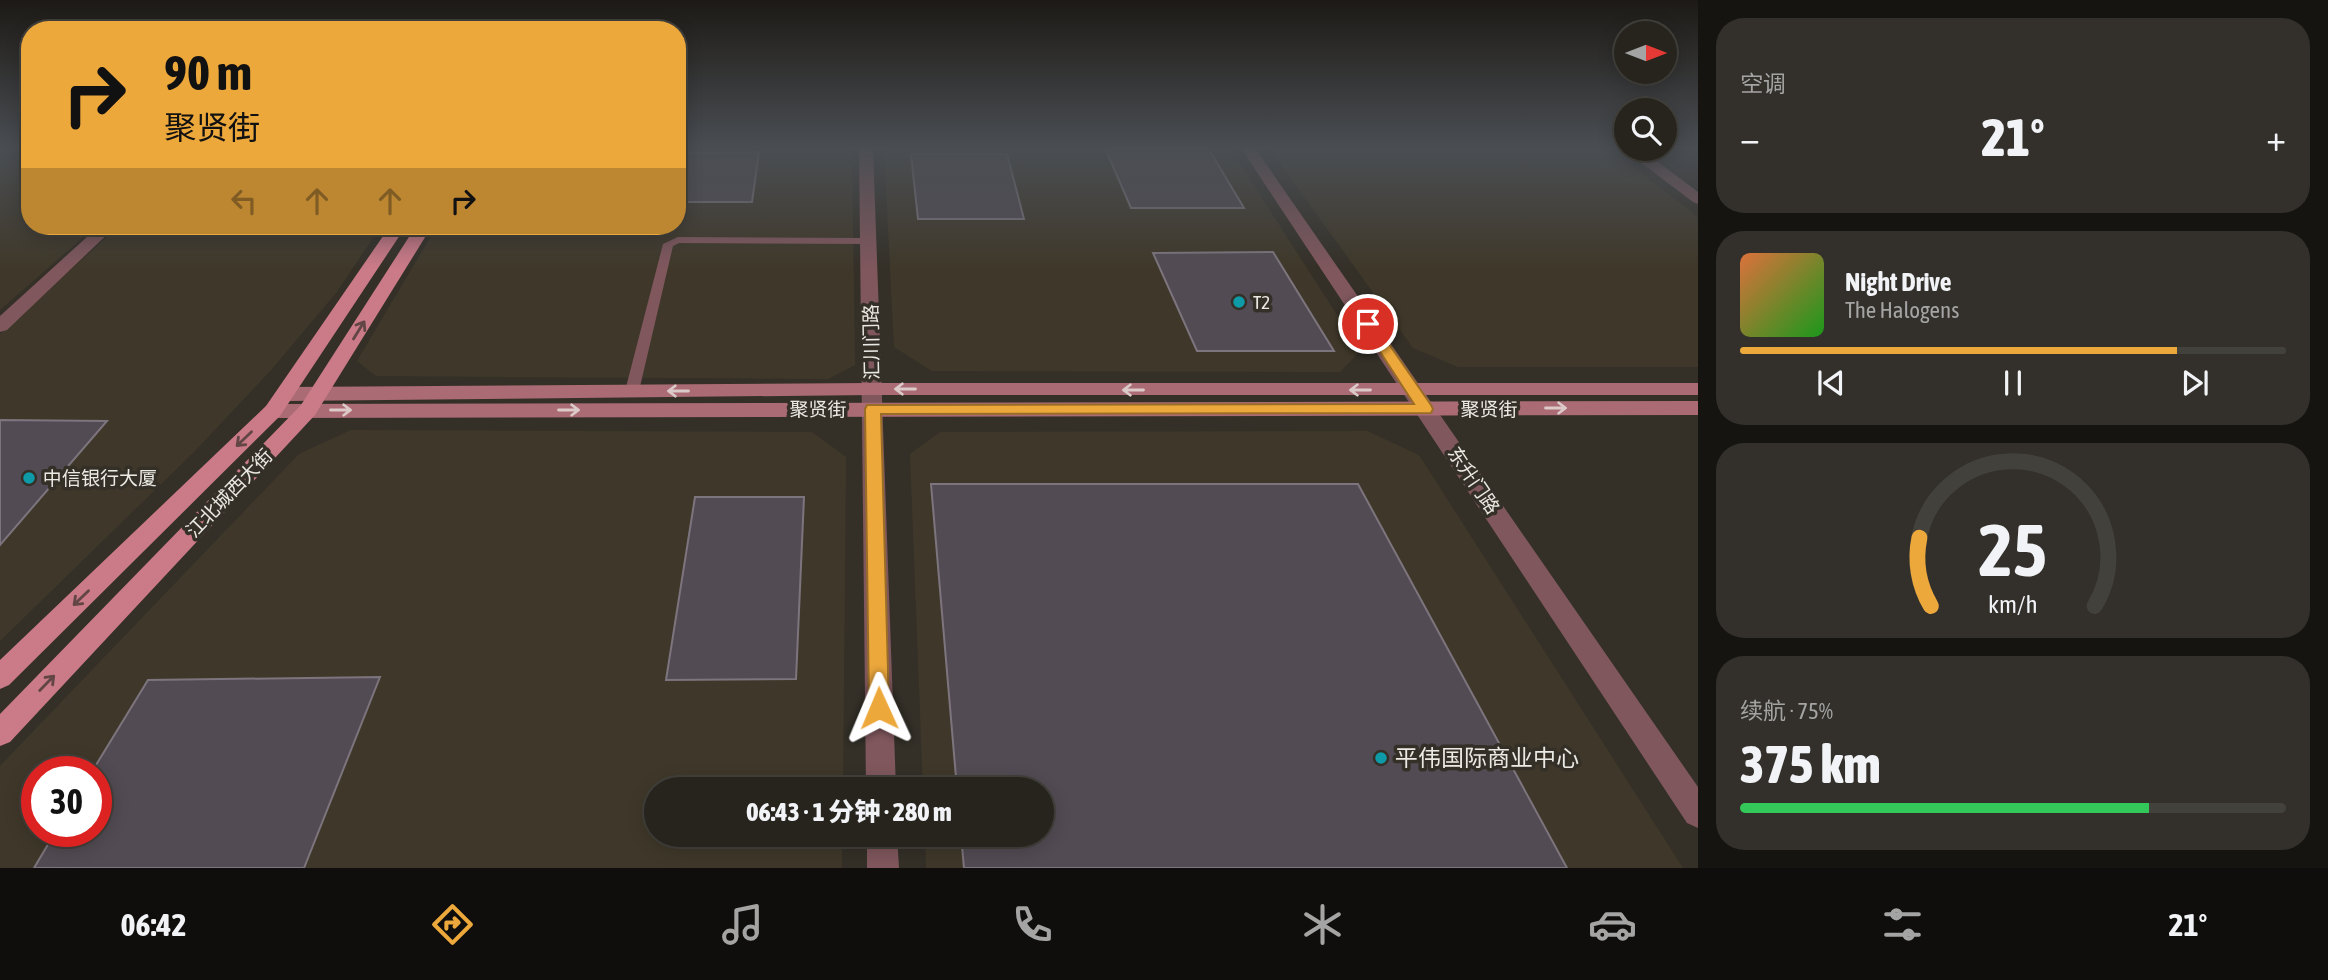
<!DOCTYPE html>
<html lang="zh">
<head>
<meta charset="utf-8">
<style>
  :root { --surface:#27241e; --page:#33302b; --text:#f1f3f6; --muted:#a4a4a4; --line:#43413c; --accent:#eda83c }
  body { margin:0; font-family:"Asap Condensed","Noto Sans SC",sans-serif; background:var(--page); color:var(--text); height:100vh; display:flex; flex-direction:column; font-size:26px; white-space:nowrap }
  * { box-sizing:border-box; margin:0 }
  p { font-size:23px; color:var(--muted) }
  .icon { flex:none; width:38px; height:38px; fill:none; stroke:currentColor; stroke-width:2; stroke-linecap:round; stroke-linejoin:round }
  .map { position:relative; flex:1; overflow:hidden }
  .panel { display:flex; flex-direction:column; gap:18px; padding:18px; background:#151410; width:630px }
  .panel>* { flex:none }
  .banner { position:absolute; left:21px; top:21px; width:665px; height:214px; border-radius:28px; box-shadow:0 4px 18px #0003,0 0 0 2px var(--line); background:#eda83c; color:#111; overflow:hidden }
  .needle { width:46px; rotate:90deg }
  .fabs { position:absolute; left:1614px; top:21px; display:grid; gap:14px }
  .fabs a { display:grid; place-items:center; width:63px; height:63px; border-radius:50%; background:var(--surface); box-shadow:0 4px 18px #0003,0 0 0 2px var(--line); font-size:35px }
  .speed { position:absolute; left:21px; top:756px; display:flex; gap:14px; font-size:35px; font-weight:700; text-align:center }
  .speed>* { display:grid; place-content:center; width:91px; height:91px; border-radius:50%; background:var(--surface); box-shadow:0 4px 18px #0003,0 0 0 2px var(--line); line-height:1 }
  .speed .limit { border:10px solid #d22; background:#fff; color:#111 }
  .pin { position:absolute; display:grid; place-items:center; width:60px; height:60px; color:#fff; margin:-30px; border:4px solid #fff; border-radius:50%; box-shadow:0 2px 7px #0007 }
  .me { position:absolute; width:77px; margin:-38px; rotate:359deg; stroke-linejoin:round; filter:drop-shadow(0 0 5px #0008) }
  .turn { display:flex; align-items:center; gap:24px; height:147px; padding:0 28px; font-size:32px }
  .turn .icon { width:91px; height:91px; stroke-width:2.5 }
  .turn b { display:block; font-size:49px; line-height:60px }
  .lanes { display:flex; align-items:center; height:66px; padding:0 28px; background:#0003; justify-content:center; gap:35px; direction:ltr }
  .lanes .off { opacity:.35 }
  .big { font-size:52px; font-weight:800; line-height:1.1 }
  .panel .widget { flex:1; display:flex; flex-direction:column; justify-content:center; gap:10px; min-width:0; padding:0 24px; border-radius:28px; background:var(--page) }
  .panel .dial { align-items:center; gap:0 }
  .dial svg { height:182px; overflow:visible; fill:none; stroke:var(--line); stroke-width:7; stroke-linecap:round; text-anchor:middle }
  .dial text { fill:var(--text); stroke:none }
  .song { display:flex; align-items:center; gap:21px }
  .cover { width:84px; height:84px; border-radius:10px; background:linear-gradient(135deg,hsl(20 70% 55%),hsl(120 70% 35%)) }
  .played { height:7px; border-radius:4px; background:linear-gradient(90deg,var(--accent) 80%,var(--line) 80%) }
  .keys { display:flex; justify-content:space-around; direction:ltr }
  .heat { display:flex; justify-content:space-between; align-items:center; font-size:38px; direction:ltr }
  .charge { height:10px; border-radius:5px; background:linear-gradient(90deg,#34c759 75%,var(--line) 0) }
  .trip { position:absolute; left:644px; top:777px; width:410px; height:70px; border-radius:35px; background:var(--surface); box-shadow:0 4px 18px #0003,0 0 0 2px var(--line); font-weight:800; line-height:70px; text-align:center }
  .menu { display:flex; height:112px; justify-content:space-around; align-items:center; background:#100e0c; color:var(--muted) }
  .menu .icon { width:49px; height:49px }
  .menu .on { color:var(--accent) }
  .menu b { font-size:32px; color:var(--text) }
  main { display:flex; flex:1; min-height:0 }
  .map>svg:first-child { display:block }
  .built { fill:#3f382a; fill-rule:evenodd }
  .building { fill:#524b53; stroke:#7d757d; stroke-width:2 }
  .lines { fill:none; stroke-linecap:round; stroke-linejoin:round }
  .lane { fill:#7f575d; fill-rule:evenodd }
  .street { fill:#7f575d; fill-rule:evenodd }
  .secondary { fill:#aa6b75; fill-rule:evenodd }
  .primary { fill:#cb7a88; fill-rule:evenodd }
  .oneway { stroke:#614645 }
  .oneway2 { stroke:#dbcac8 }
  .route { fill:#eda83c; stroke:#9a6d27; stroke-width:2 }
  .culture-dot { fill:#0f9aa8; stroke:#343028; stroke-width:2.5 }
  .labels { text-anchor:middle; stroke-width:7; stroke-linejoin:round; paint-order:stroke }
  .poi-label { font-size:19px; fill:#ebe9e3; stroke:#343028; text-anchor:start }
  .street-label { font-size:19px; fill:#ebe9e3; stroke:#343028 }
  .near-poi-label { font-size:23px; fill:#ebe9e3; stroke:#343028; text-anchor:start }
</style>
</head>
<body>
<main>
<div class="map">
<svg width="1698" height="868" viewBox="0 0 1698 868">
  <rect width="100%" height="100%" fill="#343028"/>
  <!-- built -->
  <path class="built" d="M0 148H30V226H96L0 310Z
    M677 148H852L855 365 828 379 376 376 357 361 437 226H677Z
    M884 148H1230L1360 351 1340 372 932 371 894 347Z
    M1269 148H1609L1698 217V367H1458L1413 348Z
    M119 226H381L336 293 272 369 195 451 0 641V334Z
    M351 430 812 432 846 457 843 789H656V835H842V868H0V766L299 454ZM37 772H96V831H37Z
    M1367 431 1419 455 1683 868H926L925 835H1041V789H923L910 454 940 432Z"/>
  <!-- building -->
  <path class="building" d="M1105 148H1208L1244 208H1131Z
    M759 152 752 202H677V153Z
    M911 154H1007L1024 219H918Z
    M1273 252 1334 351H1197L1153 253Z
    M0 420 107 421 0 545Z
    M931 484H1358L1567 868H964L961 835H1041V789H957Z
    M695 497H804L796 679 666 680Z
    M380 677 304 868H34L56 831H96V765L148 680Z"/>
  <g class="lines">
    <!-- lane -->
    <path class="lane" d="M678 237 868 238 873 241 868 244 679 243 673 246 639 391 632 395 627 394 625 391 663 244Z"/>
    <!-- street -->
    <path class="street" d="M859 148H873L896 789H866Z
      M1241 148H1255L1698 787V828L1687 823Z
      M1626 148 1641 149 1698 192V204L1693 202 1627 152Z
      M99 226H116L7 330 0 332V316Z
      M867 835H897L899 868H867Z"/>
    <!-- secondary -->
    <path class="secondary" d="M872 383H1698V395H872L287 401 280 399 277 394 280 389 287 387Z
      M1698 401V415L273 418 266 416 263 411 266 406 273 404Z"/>
    <!-- primary -->
    <path class="primary" d="M390 226H406L280 416 9 685 0 689V660L266 406Z
      M416 226H432L315 415 10 742 0 746V714L301 405Z"/>
  </g>
  <!-- one-way arrows -->
  <defs><path id="oneway-shaft" d="M-6 0H5M1.5-3L5.5 0L1.5 3" fill="none" stroke-width="1.6" stroke-linecap="round" stroke-linejoin="round" transform="scale(1.75)"/></defs>
  <g class="oneway">
    <use href="#oneway-shaft" transform="translate(359 330) rotate(-58)"/>
    <use href="#oneway-shaft" transform="translate(244 439) rotate(136)"/>
    <use href="#oneway-shaft" transform="translate(81 598) rotate(136)"/>
    <use href="#oneway-shaft" transform="translate(47 683) rotate(-46)"/>
  </g>
  <g class="oneway2">
    <use href="#oneway-shaft" transform="translate(905 389) rotate(-180)"/>
    <use href="#oneway-shaft" transform="translate(1133 390) rotate(-180)"/>
    <use href="#oneway-shaft" transform="translate(1360 390) rotate(-180)"/>
    <use href="#oneway-shaft" transform="translate(678 391) rotate(180)"/>
    <use href="#oneway-shaft" transform="translate(1556 408)"/>
    <use href="#oneway-shaft" transform="translate(341 410)"/>
    <use href="#oneway-shaft" transform="translate(569 410)"/>
  </g>
  <!-- sky -->
  <linearGradient id="sky" x2="0" y2="1"><stop stop-color="#1d1a16"/><stop offset="0.55" stop-color="#4a4e53"/><stop offset="1" stop-color="#4a4e53" stop-opacity="0"/></linearGradient>
  <rect width="1698" height="269" fill="url(#sky)"/>
  <!-- route -->
  <path class="route" d="M1368 320 1373 321 1431 405 1433 409 1431 413 881 414 889 708 886 714 879 717 872 714 869 708 865 409 867 405 1414 404 1362 324Z"/>
  <!-- markers -->
  <g class="culture-dot">
    <circle cx="1239" cy="302" r="7"/>
    <circle cx="29" cy="478" r="7"/>
    <circle cx="1381" cy="758" r="7"/>
  </g>
  <g class="labels">
    <!-- poi labels -->
    <g class="poi-label">
      <text x="1253" y="309">T2</text>
      <text x="43" y="485">中信银行大厦</text>
    </g>
    <!-- street labels -->
    <g class="street-label">
      <text transform="translate(871 342) rotate(-91)" y="7">汇川门路</text>
      <text x="818" y="416">聚贤街</text>
      <text x="1489" y="416">聚贤街</text>
      <text transform="translate(1474 480) rotate(56)" y="7">东升门路</text>
      <text transform="translate(229 493) rotate(-46)" y="7">江北城西大街</text>
    </g>
    <!-- near-poi labels -->
    <g class="near-poi-label">
      <text x="1395" y="766">平伟国际商业中心</text>
    </g>
  </g>
</svg>
<div class="fabs">
<a><svg class="needle" viewBox="-14 -14 28 28"><path d="M0-13l5 13h-10z" fill="#e53935"/><path d="M0 13l5-13h-10z" fill="#a4a4a4"/></svg></a>
<a><svg class="icon" aria-label="search" viewBox="0 0 24 24"><circle cx="10" cy="10" r="6"/><path d="M15 15l6 6"/></svg></a>
</div>
<div class="speed"><div class="limit">30</div></div>
<div class="pin" style="left:1368px;top:324px;background:#d93025"><svg class="icon" aria-label="arrive" viewBox="0 0 24 24"><path d="M6 21V4h12l-3 4 3 4H6"/></svg></div>
<svg class="me" style="left:879px;top:708px" viewBox="-20 -20 40 40"><path d="M0-17L14 15 0 8-14 15z" fill="#eda83c" stroke="#fff" stroke-width="4"/></svg>
<div class="trip">06:43 · 1 分钟 · 280 m</div>
<div class="banner">
<div class="turn"><svg class="icon" aria-label="right" viewBox="0 0 24 24"><path d="M7 20v-9h11M14 6l5 5-5 5"/></svg><div><b>90 m</b>聚贤街</div></div>
<div class="lanes"><svg class="icon off" aria-label="left" viewBox="0 0 24 24"><path d="M17 20v-9H6M10 6l-5 5 5 5"/></svg><svg class="icon off" aria-label="ahead" viewBox="0 0 24 24"><path d="M12 20V5M6 11l6-6 6 6"/></svg><svg class="icon off" aria-label="ahead" viewBox="0 0 24 24"><path d="M12 20V5M6 11l6-6 6 6"/></svg><svg class="icon" aria-label="right" viewBox="0 0 24 24"><path d="M7 20v-9h11M14 6l5 5-5 5"/></svg></div>
</div>
</div>
<section class="panel">
<div class="widget"><p>空调</p>
<div class="heat"><a>−</a><b class="big">21°</b><a>+</a></div>
</div>
<div class="widget">
<div class="song"><i class="cover"></i><div><b>Night Drive</b><p>The Halogens</p></div></div>
<div class="played"></div>
<div class="keys"><svg class="icon" aria-label="previous" viewBox="0 0 24 24"><path d="M18 5L8 12l10 7zM5 5v14"/></svg><svg class="icon" aria-label="pause" viewBox="0 0 24 24"><path d="M8 5v14M16 5v14"/></svg><svg class="icon" aria-label="next" viewBox="0 0 24 24"><path d="M6 5l10 7-10 7zM19 5v14"/></svg></div>
</div>
<div class="widget dial"><svg viewBox="0 0 100 80">
<path d="M14 69A42 42 0 1 1 86 69"/>
<path d="M14 69A42 42 0 0 1 9 39" stroke="#eda83c"/>
<text x="50" y="56" font-size="32" font-weight="700">25</text>
<text x="50" y="72" font-size="11">km/h</text>
</svg></div>
<div class="widget"><p>续航 · 75%</p><b class="big">375 km</b><div class="charge"></div></div>
</section>
</main>
<nav class="menu">
<b>06:42</b>
<svg class="icon on" aria-label="directions" viewBox="0 0 24 24"><path d="M12 3l9 9-9 9-9-9zM9 14v-3h6M13 9l2 2-2 2"/></svg>
<svg class="icon" aria-label="music" viewBox="0 0 24 24"><path d="M9 18V5l10-2v13"/><circle cx="6" cy="18" r="3"/><circle cx="16" cy="16" r="3"/></svg>
<svg class="icon" aria-label="phone" viewBox="0 0 24 24"><path d="M5 4h4l2 5-3 2q2 4 5 5l2-3 5 2v4C11 20 4 13 5 4z"/></svg>
<svg class="icon" aria-label="climate" viewBox="0 0 24 24"><path d="M12 3v18M4 7l16 10M4 17L20 7"/></svg>
<svg class="icon" aria-label="car" viewBox="0 0 24 24"><path d="M5 17H2v-5l4-1 3-4h7l3 4 3 1v5h-3M9 17h6M6 11h13"/><circle cx="7" cy="17" r="2"/><circle cx="17" cy="17" r="2"/></svg>
<svg class="icon" aria-label="filters" viewBox="0 0 24 24"><path d="M4 7h16M4 17h16"/><circle cx="9" cy="7" r="2"/><circle cx="15" cy="17" r="2"/></svg>
<b>21°</b>
</nav>
</body>
</html>
